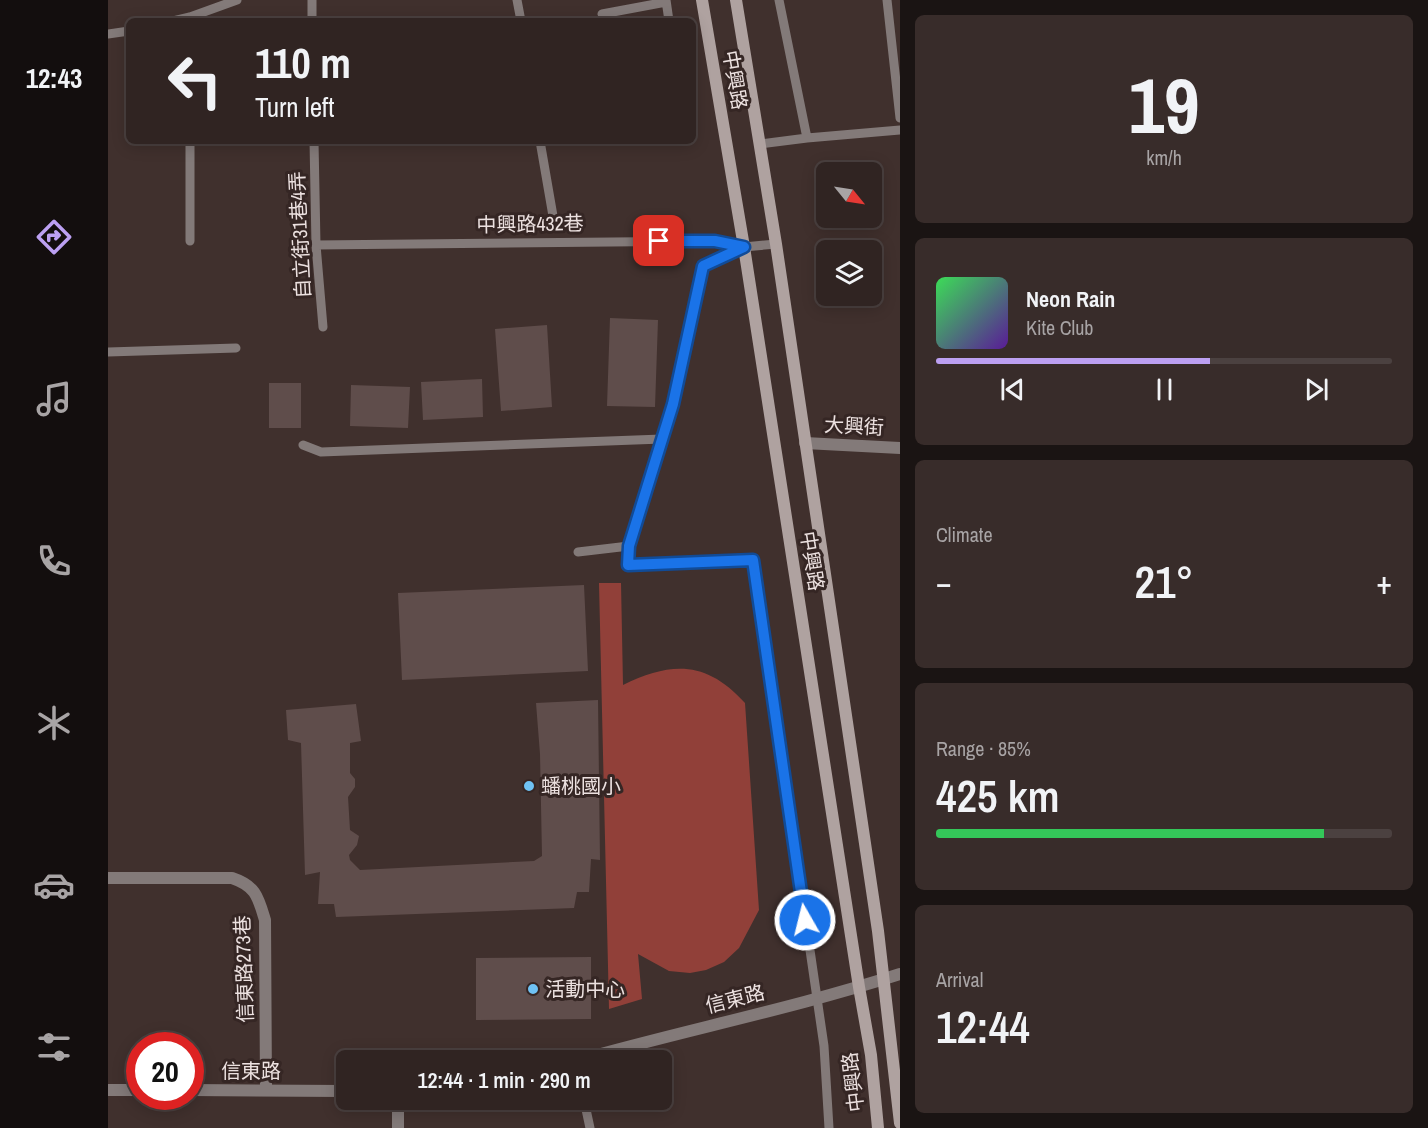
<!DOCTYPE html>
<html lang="en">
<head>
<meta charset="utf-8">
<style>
  :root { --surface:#302422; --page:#382c2a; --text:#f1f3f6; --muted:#a8a4a5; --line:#4b4140; --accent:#bca0f2 }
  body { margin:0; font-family:"Archivo Narrow","Noto Sans TC",sans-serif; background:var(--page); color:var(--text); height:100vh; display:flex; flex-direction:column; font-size:22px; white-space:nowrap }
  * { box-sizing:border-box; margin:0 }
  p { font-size:20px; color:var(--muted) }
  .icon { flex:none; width:33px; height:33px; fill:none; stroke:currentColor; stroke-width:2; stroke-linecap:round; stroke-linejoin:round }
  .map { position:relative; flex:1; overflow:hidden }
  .side { display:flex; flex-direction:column; gap:15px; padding:15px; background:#1a1413; width:528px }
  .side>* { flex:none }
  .hud { position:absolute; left:18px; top:18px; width:570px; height:126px; border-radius:9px; box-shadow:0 3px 15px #0003,0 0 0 2px var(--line); background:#302422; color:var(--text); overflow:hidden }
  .needle { width:39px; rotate:120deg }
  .fabs { position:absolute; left:708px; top:162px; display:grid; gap:12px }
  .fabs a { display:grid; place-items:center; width:66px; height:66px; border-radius:9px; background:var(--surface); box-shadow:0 3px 15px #0003,0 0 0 2px var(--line); font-size:30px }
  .speed { position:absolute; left:18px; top:1032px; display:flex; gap:12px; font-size:30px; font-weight:700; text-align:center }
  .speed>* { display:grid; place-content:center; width:78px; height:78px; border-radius:50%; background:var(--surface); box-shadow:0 3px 15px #0003,0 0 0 2px var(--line); line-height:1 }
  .speed .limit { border:9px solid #d22; background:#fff; color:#111 }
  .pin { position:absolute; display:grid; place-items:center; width:51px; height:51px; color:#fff; margin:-26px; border-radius:12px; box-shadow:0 3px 9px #0006 }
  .me { position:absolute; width:66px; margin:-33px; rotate:352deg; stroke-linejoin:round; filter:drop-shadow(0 0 4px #0008) }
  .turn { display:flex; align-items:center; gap:21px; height:126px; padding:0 30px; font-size:27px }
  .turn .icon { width:78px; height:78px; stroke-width:2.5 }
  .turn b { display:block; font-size:42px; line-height:51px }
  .big { font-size:45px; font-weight:600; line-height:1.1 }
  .side .tile { flex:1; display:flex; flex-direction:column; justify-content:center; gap:9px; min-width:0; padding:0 21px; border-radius:9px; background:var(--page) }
  .side .dial { align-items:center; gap:0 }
  .dial b { font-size:78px; line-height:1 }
  .song { display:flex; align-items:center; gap:18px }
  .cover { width:72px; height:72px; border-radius:9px; background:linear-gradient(135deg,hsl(130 70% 55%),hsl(270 70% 35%)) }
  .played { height:6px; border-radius:3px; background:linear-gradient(90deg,var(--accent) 60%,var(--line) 60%) }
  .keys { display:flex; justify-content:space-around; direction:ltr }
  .heat { display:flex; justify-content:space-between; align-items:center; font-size:33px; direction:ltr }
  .charge { height:9px; border-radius:4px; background:linear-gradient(90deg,#34c759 85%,var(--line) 0) }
  .trip { position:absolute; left:228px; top:1050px; width:336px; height:60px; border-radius:9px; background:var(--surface); box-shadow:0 3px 15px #0003,0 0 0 2px var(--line); font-weight:600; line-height:60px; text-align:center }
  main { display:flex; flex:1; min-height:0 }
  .tabs { display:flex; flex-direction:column; width:108px; justify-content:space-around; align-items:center; background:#130e0e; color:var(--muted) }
  .tabs .icon { width:42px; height:42px }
  .tabs .active { color:var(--accent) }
  .tabs b { font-size:27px; color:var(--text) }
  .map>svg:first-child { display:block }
  .green { fill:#914039 }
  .building { fill:#5f4d4b }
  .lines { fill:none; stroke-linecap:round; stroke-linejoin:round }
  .lane { stroke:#837a79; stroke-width:9 }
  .street { stroke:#837a79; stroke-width:12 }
  .secondary { stroke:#afa2a0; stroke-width:12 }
  .route-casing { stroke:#114b97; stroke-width:15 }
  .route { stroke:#1a73e8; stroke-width:10 }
  .poi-dot { fill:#6fc2f4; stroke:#352624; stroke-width:2 }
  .labels { text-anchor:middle; stroke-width:6; stroke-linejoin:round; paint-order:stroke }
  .street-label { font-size:20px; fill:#ece1e0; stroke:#352624 }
  .poi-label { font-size:20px; fill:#ece1e0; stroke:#352624; text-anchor:start }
</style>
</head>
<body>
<main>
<nav class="tabs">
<b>12:43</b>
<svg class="icon active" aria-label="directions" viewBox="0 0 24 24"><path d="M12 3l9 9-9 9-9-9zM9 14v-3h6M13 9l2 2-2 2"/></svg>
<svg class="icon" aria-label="music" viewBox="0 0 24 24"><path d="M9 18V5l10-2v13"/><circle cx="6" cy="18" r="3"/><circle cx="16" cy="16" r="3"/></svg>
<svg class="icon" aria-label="phone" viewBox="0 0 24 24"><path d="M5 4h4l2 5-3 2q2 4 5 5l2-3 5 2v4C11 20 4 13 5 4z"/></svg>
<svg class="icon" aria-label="climate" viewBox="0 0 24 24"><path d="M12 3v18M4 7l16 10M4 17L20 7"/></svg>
<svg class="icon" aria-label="car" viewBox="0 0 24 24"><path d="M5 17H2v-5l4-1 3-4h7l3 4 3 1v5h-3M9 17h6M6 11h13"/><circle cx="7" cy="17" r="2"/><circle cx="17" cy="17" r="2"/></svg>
<svg class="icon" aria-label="filters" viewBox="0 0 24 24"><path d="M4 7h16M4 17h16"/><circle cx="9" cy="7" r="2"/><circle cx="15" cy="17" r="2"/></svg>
</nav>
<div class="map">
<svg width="792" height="1128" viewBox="0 0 792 1128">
  <rect width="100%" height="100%" fill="#40302d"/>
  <!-- green -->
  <path class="green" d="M491 583H513L515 685C564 661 599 661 637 703L651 910 631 948 616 962 598 970 582 973 561 971 530 954 534 999 501 1009Z"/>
  <!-- building -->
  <path class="building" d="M502 318 550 320 547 407 499 406Z
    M439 325 444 407 393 411 387 329Z
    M374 379 375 417 315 420 313 382Z
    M161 383H193V428H161Z
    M243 385 302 387 300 428 242 426Z
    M476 585 480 671 294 680 290 593Z
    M490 700 492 860 483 859 481 892H469L466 908 228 917 226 904H210L212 872 197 875 193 743 180 740 178 710 248 704 253 741 242 743V773L247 779V787L240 797 242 830 251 836 249 845 241 855 242 860 252 870 426 861 434 856 432 754 428 703Z
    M483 957V1019L368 1020V958Z"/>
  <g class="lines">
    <!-- lane -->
    <path class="lane" d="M204 0V21
      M409 0 413 21
      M558 0 561 21
      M671 0 699 138
      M779 0 792 118
      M494 14 558 2
      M65 21 82 17 129 0
      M0 34 21 31
      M206 141 208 245 215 327
      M432 141 445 216
      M652 144 699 138 792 130
      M82 241V141
      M668 244 636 247 595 266 565 404 521 546 520 565 645 560 716 1046 721 1128
      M208 245 607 241 636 247
      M0 352 128 348
      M195 445 213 452 554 439
      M470 552 521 546
      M476 1100 482 1128"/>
    <!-- street -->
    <path class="street" d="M697 443 792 448
      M0 878H124C148 886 150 897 157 920L158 1090
      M471 1060C577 1030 687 1008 792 974
      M0 1090H32
      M82 1090 238 1091
      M290 1128V1100"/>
    <!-- secondary -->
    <path class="secondary" d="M594 0 636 247 751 987 763 1055 770 1128
      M628 0 668 244 770 931 792 1123"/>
  </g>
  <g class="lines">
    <defs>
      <path id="route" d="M551 241H607L636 247 595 266 565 404 521 546 520 565 645 560 697 920"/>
    </defs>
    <!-- route casing -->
    <use href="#route" class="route-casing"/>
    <!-- route -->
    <use href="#route" class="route"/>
  </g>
  <!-- markers -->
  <g class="poi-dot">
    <circle cx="421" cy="786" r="6"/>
    <circle cx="425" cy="989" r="6"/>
  </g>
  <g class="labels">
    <!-- street labels -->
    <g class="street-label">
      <text transform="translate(627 80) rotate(80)" y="7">中興路</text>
      <text transform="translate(422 224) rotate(-1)" y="7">中興路432巷</text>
      <text transform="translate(192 235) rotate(-93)" y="7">自立街31巷4弄</text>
      <text transform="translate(746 426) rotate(3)" y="7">大興街</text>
      <text transform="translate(704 561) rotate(81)" y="7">中興路</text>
      <text transform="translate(136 969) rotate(-92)" y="7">信東路273巷</text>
      <text transform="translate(627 999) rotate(-14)" y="7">信東路</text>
      <text x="143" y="1078">信東路</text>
      <text transform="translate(745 1082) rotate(-97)" y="7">中興路</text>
    </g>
    <!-- poi labels -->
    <g class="poi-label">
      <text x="433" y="793">蟠桃國小</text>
      <text x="437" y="996">活動中心</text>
    </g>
  </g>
</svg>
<div class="fabs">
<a><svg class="needle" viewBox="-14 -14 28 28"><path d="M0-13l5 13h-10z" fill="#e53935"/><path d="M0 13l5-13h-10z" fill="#a8a4a5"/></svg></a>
<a><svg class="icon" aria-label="layers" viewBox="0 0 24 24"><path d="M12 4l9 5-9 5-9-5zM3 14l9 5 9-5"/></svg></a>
</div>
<div class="speed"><div class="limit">20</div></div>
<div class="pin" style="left:551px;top:241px;background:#d93025"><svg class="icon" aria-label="arrive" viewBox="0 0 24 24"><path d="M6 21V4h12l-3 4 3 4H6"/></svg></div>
<svg class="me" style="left:697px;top:920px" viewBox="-20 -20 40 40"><circle r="17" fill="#1a73e8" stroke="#fff" stroke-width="3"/><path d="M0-11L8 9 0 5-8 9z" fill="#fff"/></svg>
<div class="trip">12:44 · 1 min · 290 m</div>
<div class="hud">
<div class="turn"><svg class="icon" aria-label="left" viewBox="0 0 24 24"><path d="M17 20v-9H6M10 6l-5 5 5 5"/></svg><div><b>110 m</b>Turn left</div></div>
</div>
</div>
<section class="side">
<div class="tile dial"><b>19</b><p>km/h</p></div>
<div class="tile">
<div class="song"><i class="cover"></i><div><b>Neon Rain</b><p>Kite Club</p></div></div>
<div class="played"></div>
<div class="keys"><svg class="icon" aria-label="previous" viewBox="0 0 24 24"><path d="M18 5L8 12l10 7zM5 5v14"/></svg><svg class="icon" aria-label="pause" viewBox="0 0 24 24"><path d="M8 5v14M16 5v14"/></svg><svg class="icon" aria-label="next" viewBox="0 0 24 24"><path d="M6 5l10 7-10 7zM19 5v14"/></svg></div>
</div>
<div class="tile"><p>Climate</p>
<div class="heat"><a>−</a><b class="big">21°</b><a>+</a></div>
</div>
<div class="tile"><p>Range · 85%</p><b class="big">425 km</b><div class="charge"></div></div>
<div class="tile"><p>Arrival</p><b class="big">12:44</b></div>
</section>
</main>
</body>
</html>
